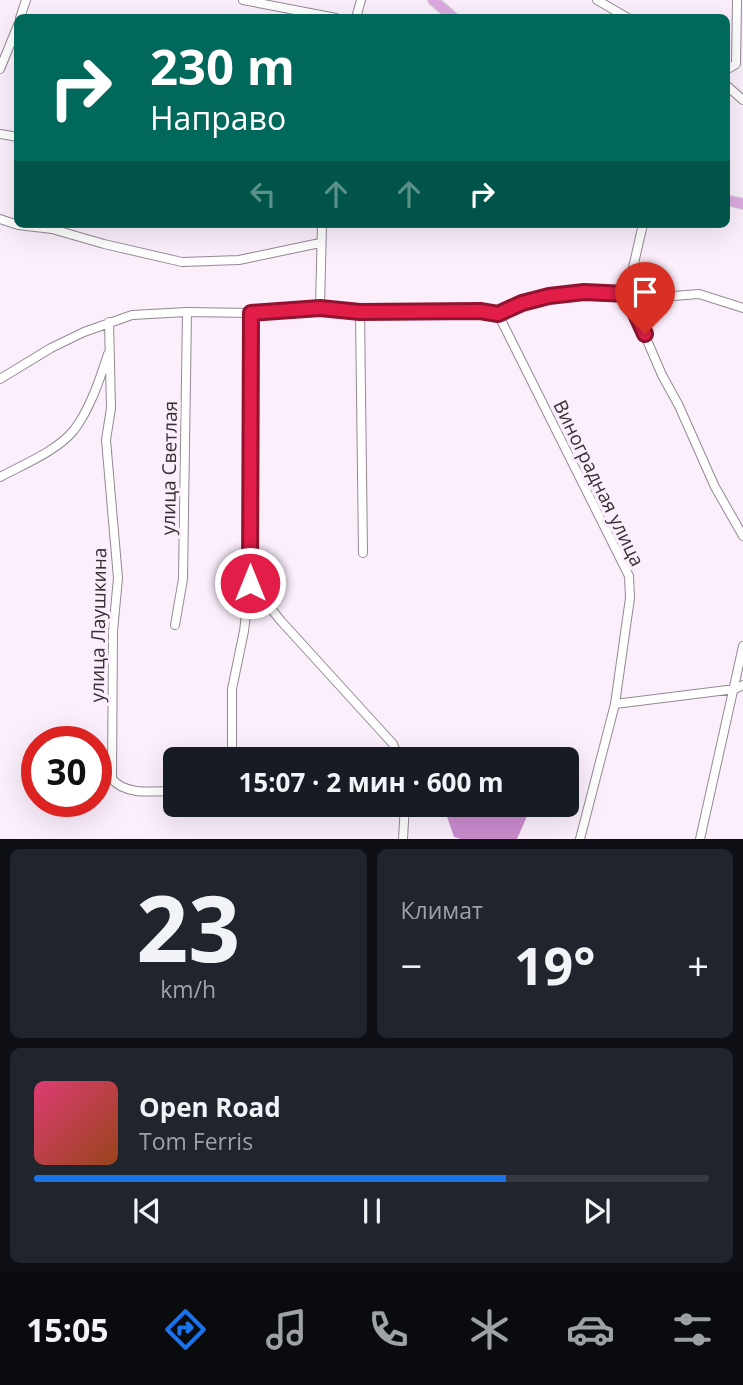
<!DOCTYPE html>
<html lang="ru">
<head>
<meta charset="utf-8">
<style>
  :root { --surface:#171b24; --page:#20242c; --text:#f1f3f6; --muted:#9ea1a6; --line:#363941; --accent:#1a73e8 }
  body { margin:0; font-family:"Open Sans",sans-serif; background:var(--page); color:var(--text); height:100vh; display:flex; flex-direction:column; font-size:26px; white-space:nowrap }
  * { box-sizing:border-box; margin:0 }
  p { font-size:23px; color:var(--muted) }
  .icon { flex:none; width:38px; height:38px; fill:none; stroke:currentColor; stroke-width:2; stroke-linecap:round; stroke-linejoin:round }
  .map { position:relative; height:839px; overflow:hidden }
  .panel { display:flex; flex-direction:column; gap:10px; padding:10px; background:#0d0f14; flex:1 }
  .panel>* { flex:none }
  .top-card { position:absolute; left:14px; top:14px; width:716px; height:214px; border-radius:10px; box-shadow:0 7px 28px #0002; background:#00695c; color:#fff; overflow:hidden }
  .speed { position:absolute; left:21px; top:726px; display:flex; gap:14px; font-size:35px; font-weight:700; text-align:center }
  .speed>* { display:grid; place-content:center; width:91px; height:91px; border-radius:50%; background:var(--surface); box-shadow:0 7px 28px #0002; line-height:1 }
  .speed .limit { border:10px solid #d22; background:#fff; color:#111 }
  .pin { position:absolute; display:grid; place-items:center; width:60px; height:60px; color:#fff; margin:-72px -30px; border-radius:50% 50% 50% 0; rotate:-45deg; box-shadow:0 0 7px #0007 }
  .pin .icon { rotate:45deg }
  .me { position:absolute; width:77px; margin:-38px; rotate:0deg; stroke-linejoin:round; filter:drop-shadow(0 0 5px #0008) }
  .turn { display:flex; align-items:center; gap:24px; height:147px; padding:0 21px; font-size:32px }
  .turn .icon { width:91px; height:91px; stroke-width:2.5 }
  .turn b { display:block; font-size:49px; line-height:60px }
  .lanes { display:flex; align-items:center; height:66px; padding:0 21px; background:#0003; justify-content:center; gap:35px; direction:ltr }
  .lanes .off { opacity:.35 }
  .big { font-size:52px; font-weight:700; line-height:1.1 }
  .panel .card { flex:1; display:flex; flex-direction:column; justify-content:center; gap:10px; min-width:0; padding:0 24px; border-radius:10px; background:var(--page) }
  .panel .dial { align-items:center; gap:0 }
  .dial b { font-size:91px; line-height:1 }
  .song { display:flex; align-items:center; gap:21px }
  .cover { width:84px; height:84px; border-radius:10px; background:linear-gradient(135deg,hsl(340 70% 55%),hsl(20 70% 35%)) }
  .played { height:7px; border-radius:4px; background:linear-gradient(90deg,var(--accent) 70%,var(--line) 70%) }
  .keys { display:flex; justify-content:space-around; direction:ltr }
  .heat { display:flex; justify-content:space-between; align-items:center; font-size:38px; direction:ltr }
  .panel .tiles { flex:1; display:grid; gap:10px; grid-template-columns:1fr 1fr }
  .card:last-child { grid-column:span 2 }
  .trip { position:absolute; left:163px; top:747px; width:416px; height:70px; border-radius:10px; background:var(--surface); box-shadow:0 7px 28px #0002; font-weight:700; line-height:70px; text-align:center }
  .dock { display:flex; height:112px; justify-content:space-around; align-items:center; background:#090b0e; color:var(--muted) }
  .dock .icon { width:49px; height:49px }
  .dock .on { color:var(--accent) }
  .dock b { font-size:32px; color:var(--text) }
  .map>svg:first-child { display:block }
  .water { fill:#cb8cce }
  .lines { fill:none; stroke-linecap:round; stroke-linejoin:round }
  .minor-casing { stroke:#938994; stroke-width:10 }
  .major-casing { stroke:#d7d6d7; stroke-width:12 }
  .minor { stroke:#fff; stroke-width:8 }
  .major { stroke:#dca9e0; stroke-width:10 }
  .route-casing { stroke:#92132f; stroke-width:18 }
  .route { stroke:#e11d48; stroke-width:12 }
  .labels { text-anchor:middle; stroke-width:7; stroke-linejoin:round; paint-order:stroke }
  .street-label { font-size:19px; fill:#363136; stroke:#fbeffc }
</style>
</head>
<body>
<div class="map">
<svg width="743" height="839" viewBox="0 0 743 839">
  <rect width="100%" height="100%" fill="#fbeffc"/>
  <!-- water -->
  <path class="water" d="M478 747 537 752 541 759H430L431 752 439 748Z
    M443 805H532L517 839H461L454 837Z"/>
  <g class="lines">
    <defs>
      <path id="minor" d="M243 0 336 18
        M597 0 628 18
        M20 18 26 0
        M356 18 361 0
        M0 69 18 25
        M726 70 736 64 737 0
        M726 85 743 100
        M0 134 18 137
        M0 219 18 225 52 229 104 244 182 262 239 260 320 243
        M643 224 627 294 662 375 679 406 715 487 743 536
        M320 308 322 224
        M360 312 363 553
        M498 314 629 576 630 598 615 704 580 839
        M109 322 111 408 106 440 118 578 113 631 112 779C126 796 155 791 175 791
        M0 379 51 348 84 332 132 315 187 312 251 313 320 308 360 312 479 311 498 314 521 303 549 296 584 292 627 294 648 292 673 296 699 294 743 308
        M0 477C24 464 57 451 74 430 90 409 100 379 108 354
        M250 583 281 621 393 744 399 760
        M175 625 183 579 187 312
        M615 704 735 689 743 685
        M232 760V689L244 631 250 583 251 313
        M403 839 405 805
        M700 839 743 646"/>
      <path id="major" d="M433 0 454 18
        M726 200 743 204"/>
    </defs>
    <!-- minor casing -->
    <use href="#minor" class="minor-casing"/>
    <!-- major casing -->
    <use href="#major" class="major-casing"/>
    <!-- minor -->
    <use href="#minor" class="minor"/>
    <!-- major -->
    <use href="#major" class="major"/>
  </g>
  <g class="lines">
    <defs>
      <path id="route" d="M250 583 251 313 320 308 360 312 480 311 498 314 522 303 549 296 584 292 627 294 645 334"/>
    </defs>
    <!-- route casing -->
    <use href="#route" class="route-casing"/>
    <!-- route -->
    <use href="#route" class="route"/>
  </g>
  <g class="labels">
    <!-- street labels -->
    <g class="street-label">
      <text transform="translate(169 468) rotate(-89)" y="7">улица Светлая</text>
      <text transform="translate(599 483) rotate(64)" y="7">Виноградная улица</text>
      <text transform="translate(98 625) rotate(-89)" y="7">улица Лаушкина</text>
    </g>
  </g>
</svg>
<div class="speed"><div class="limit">30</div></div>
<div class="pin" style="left:645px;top:334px;background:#d93025"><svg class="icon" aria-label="arrive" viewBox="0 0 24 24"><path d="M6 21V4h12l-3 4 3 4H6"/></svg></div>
<svg class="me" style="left:250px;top:583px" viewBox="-20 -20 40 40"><circle r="17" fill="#e11d48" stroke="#fff" stroke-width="3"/><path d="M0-11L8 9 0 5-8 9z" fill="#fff"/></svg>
<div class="trip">15:07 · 2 мин · 600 m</div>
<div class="top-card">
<div class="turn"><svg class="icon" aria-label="right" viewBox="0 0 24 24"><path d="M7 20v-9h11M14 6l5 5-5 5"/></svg><div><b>230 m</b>Направо</div></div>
<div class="lanes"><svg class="icon off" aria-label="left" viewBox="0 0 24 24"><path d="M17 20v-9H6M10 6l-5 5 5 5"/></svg><svg class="icon off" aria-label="ahead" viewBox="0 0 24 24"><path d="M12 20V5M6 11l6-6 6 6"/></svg><svg class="icon off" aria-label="ahead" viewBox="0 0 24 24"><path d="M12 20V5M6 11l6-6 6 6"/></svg><svg class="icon" aria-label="right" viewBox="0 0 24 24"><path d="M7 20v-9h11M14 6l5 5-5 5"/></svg></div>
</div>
</div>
<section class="panel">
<div class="tiles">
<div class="card dial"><b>23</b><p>km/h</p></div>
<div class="card"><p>Климат</p>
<div class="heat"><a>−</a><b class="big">19°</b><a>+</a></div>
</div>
<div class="card">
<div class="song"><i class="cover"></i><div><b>Open Road</b><p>Tom Ferris</p></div></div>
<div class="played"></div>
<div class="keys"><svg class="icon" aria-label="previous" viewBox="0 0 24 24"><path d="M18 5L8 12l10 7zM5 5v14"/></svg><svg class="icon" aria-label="pause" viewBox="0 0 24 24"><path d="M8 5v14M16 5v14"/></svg><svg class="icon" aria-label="next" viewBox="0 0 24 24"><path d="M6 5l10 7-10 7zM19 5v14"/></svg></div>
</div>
</div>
</section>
<nav class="dock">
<b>15:05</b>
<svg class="icon on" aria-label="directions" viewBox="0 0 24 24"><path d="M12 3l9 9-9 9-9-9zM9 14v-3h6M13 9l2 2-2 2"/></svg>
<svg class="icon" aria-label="music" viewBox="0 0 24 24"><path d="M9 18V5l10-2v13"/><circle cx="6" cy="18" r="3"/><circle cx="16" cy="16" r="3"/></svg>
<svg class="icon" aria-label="phone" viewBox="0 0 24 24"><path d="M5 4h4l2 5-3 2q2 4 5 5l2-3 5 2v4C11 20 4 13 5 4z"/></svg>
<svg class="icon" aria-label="climate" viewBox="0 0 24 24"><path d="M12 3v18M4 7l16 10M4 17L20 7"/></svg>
<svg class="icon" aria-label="car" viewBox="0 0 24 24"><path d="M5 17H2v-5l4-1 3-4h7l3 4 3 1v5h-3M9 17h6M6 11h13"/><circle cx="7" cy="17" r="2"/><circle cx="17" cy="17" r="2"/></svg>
<svg class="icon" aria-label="filters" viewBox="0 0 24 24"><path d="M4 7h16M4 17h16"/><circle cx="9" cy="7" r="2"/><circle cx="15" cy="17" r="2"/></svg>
</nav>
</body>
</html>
